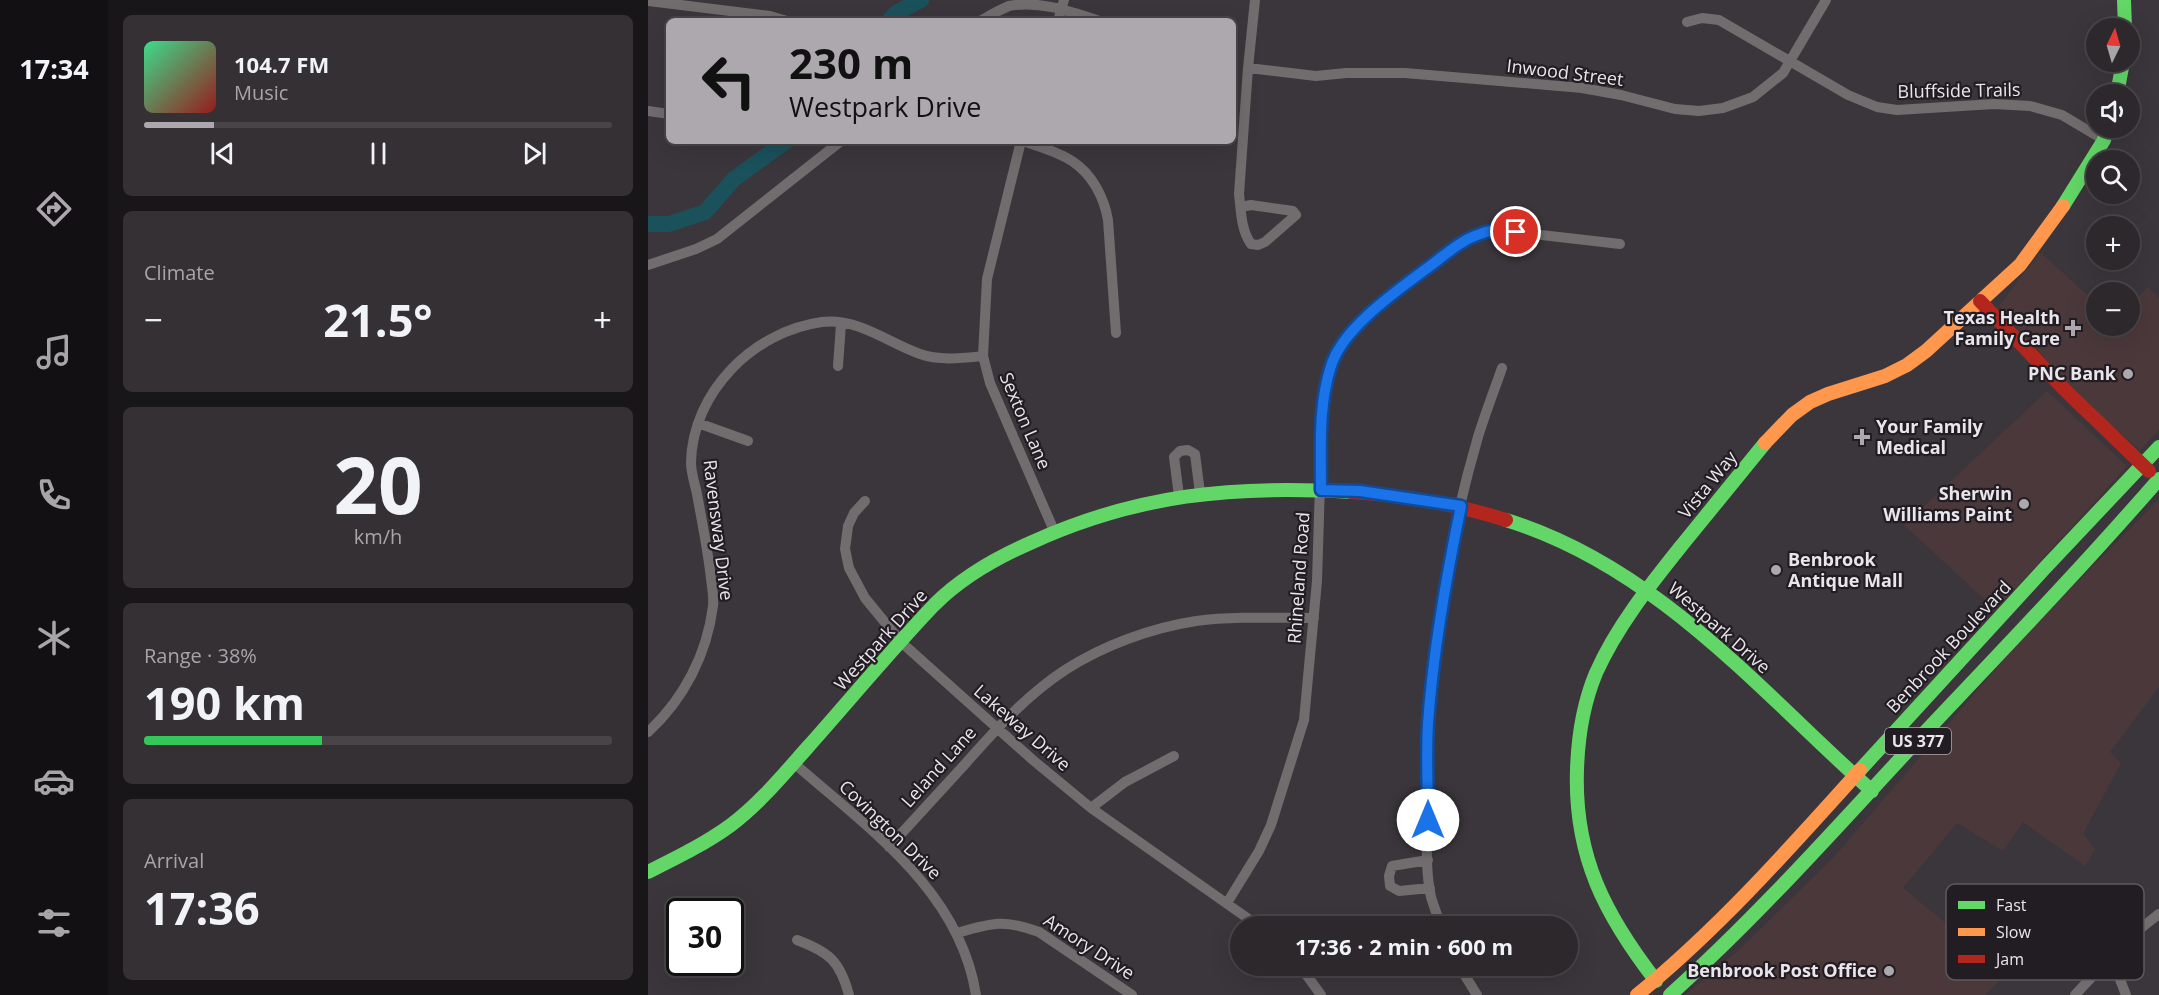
<!DOCTYPE html>
<html lang="en">
<head>
<meta charset="utf-8">
<style>
  :root { --surface:#2c282c; --page:#343034; --text:#f1f3f6; --muted:#a6a6a9; --line:#484448; --accent:#ada8ae }
  body { margin:0; font-family:"Open Sans",sans-serif; background:var(--page); color:var(--text); height:100vh; display:flex; flex-direction:column; font-size:22px; white-space:nowrap }
  * { box-sizing:border-box; margin:0 }
  p { font-size:20px; color:var(--muted) }
  .icon { flex:none; width:33px; height:33px; fill:none; stroke:currentColor; stroke-width:2; stroke-linecap:round; stroke-linejoin:round }
  .map { position:relative; flex:1; overflow:hidden }
  .side { display:flex; flex-direction:column; gap:15px; padding:15px; background:#181618; width:540px }
  .side>* { flex:none }
  .top-card { position:absolute; left:18px; top:18px; width:570px; height:126px; border-radius:9px; box-shadow:0 6px 24px #0002,0 0 0 2px var(--line); background:#ada8ae; color:#111; overflow:hidden }
  .needle { width:39px; rotate:5deg }
  .buttons { position:absolute; left:1438px; top:18px; display:grid; gap:12px }
  .buttons a { display:grid; place-items:center; width:54px; height:54px; border-radius:50%; background:var(--surface); box-shadow:0 6px 24px #0002,0 0 0 2px var(--line); font-size:30px }
  .speed { position:absolute; left:18px; top:898px; display:flex; gap:12px; font-size:30px; font-weight:700; text-align:center }
  .speed>* { display:grid; place-content:center; width:78px; height:78px; border-radius:50%; background:var(--surface); box-shadow:0 6px 24px #0002,0 0 0 2px var(--line); line-height:1 }
  .speed .limit { border:3px solid #111; border-radius:9px; background:#fff; color:#111 }
  .pin { position:absolute; display:grid; place-items:center; width:51px; height:51px; color:#fff; margin:-26px; border:3px solid #fff; border-radius:50%; box-shadow:0 2px 6px #0007 }
  .me { position:absolute; width:66px; margin:-33px; rotate:0deg; stroke-linejoin:round; filter:drop-shadow(0 0 4px #0008) }
  .turn { display:flex; align-items:center; gap:21px; height:126px; padding:0 24px; font-size:27px }
  .turn .icon { width:78px; height:78px; stroke-width:2.5 }
  .turn b { display:block; font-size:42px; line-height:51px }
  .big { font-size:45px; font-weight:700; line-height:1.1 }
  .side .widget { flex:1; display:flex; flex-direction:column; justify-content:center; gap:9px; min-width:0; padding:0 21px; border-radius:9px; background:var(--page) }
  .side .dial { align-items:center; gap:0 }
  .dial b { font-size:78px; line-height:1 }
  .song { display:flex; align-items:center; gap:18px }
  .cover { width:72px; height:72px; border-radius:9px; background:linear-gradient(135deg,hsl(150 70% 55%),hsl(0 70% 35%)) }
  .played { height:6px; border-radius:3px; background:linear-gradient(90deg,var(--accent) 15%,var(--line) 15%) }
  .keys { display:flex; justify-content:space-around; direction:ltr }
  .heat { display:flex; justify-content:space-between; align-items:center; font-size:33px; direction:ltr }
  .charge { height:9px; border-radius:4px; background:linear-gradient(90deg,#34c759 38%,var(--line) 0) }
  .trip { position:absolute; left:582px; top:916px; width:348px; height:60px; border-radius:30px; background:var(--surface); box-shadow:0 6px 24px #0002,0 0 0 2px var(--line); font-weight:700; line-height:60px; text-align:center }
  main { display:flex; flex:1; min-height:0 }
  .tab-bar { display:flex; flex-direction:column; width:108px; justify-content:space-around; align-items:center; background:#121012; color:var(--muted) }
  .tab-bar .icon { width:42px; height:42px }
  .tab-bar .active { color:var(--accent) }
  .tab-bar b { font-size:27px; color:var(--text) }
  .map>svg:first-child { display:block }
  .commercial { fill:#4b383a }
  .lines { fill:none; stroke-linecap:round; stroke-linejoin:round }
  .river { stroke:#1b515b; stroke-width:16 }
  .street { stroke:#716d6f; stroke-width:10 }
  .fast { stroke:#63d668; stroke-width:14 }
  .slow { stroke:#ff974d; stroke-width:14 }
  .jam { stroke:#b3261e; stroke-width:14 }
  .route-casing { stroke:#114b97; stroke-width:15 }
  .route { stroke:#1a73e8; stroke-width:10 }
  .poi-dot { fill:#ada8ae; stroke:#211d22; stroke-width:2 }
  .labels { text-anchor:middle; stroke-width:4.5; stroke-linejoin:round; paint-order:stroke }
  .shield { fill:#211d22; stroke:#aea9af; stroke-width:1.5 }
  .shield-label { font-size:16px; font-weight:bold; fill:#eae5ec }
  .street-label { font-size:18px; fill:#eae5ec; stroke:#211d22 }
  .poi-label { font-size:18px; font-weight:bold; fill:#eae5ec; stroke:#211d22; text-anchor:end }
  .key { fill:#211d22; stroke:#5d595f; stroke-width:1.5 }
  .key-label { font-size:16px; fill:#eae5ec }
</style>
</head>
<body>
<main>
<nav class="tab-bar">
<b>17:34</b>
<svg class="icon active" aria-label="directions" viewBox="0 0 24 24"><path d="M12 3l9 9-9 9-9-9zM9 14v-3h6M13 9l2 2-2 2"/></svg>
<svg class="icon" aria-label="music" viewBox="0 0 24 24"><path d="M9 18V5l10-2v13"/><circle cx="6" cy="18" r="3"/><circle cx="16" cy="16" r="3"/></svg>
<svg class="icon" aria-label="phone" viewBox="0 0 24 24"><path d="M5 4h4l2 5-3 2q2 4 5 5l2-3 5 2v4C11 20 4 13 5 4z"/></svg>
<svg class="icon" aria-label="climate" viewBox="0 0 24 24"><path d="M12 3v18M4 7l16 10M4 17L20 7"/></svg>
<svg class="icon" aria-label="car" viewBox="0 0 24 24"><path d="M5 17H2v-5l4-1 3-4h7l3 4 3 1v5h-3M9 17h6M6 11h13"/><circle cx="7" cy="17" r="2"/><circle cx="17" cy="17" r="2"/></svg>
<svg class="icon" aria-label="filters" viewBox="0 0 24 24"><path d="M4 7h16M4 17h16"/><circle cx="9" cy="7" r="2"/><circle cx="15" cy="17" r="2"/></svg>
</nav>
<section class="side">
<div class="widget">
<div class="song"><i class="cover"></i><div><b>104.7 FM</b><p>Music</p></div></div>
<div class="played"></div>
<div class="keys"><svg class="icon" aria-label="previous" viewBox="0 0 24 24"><path d="M18 5L8 12l10 7zM5 5v14"/></svg><svg class="icon" aria-label="pause" viewBox="0 0 24 24"><path d="M8 5v14M16 5v14"/></svg><svg class="icon" aria-label="next" viewBox="0 0 24 24"><path d="M6 5l10 7-10 7zM19 5v14"/></svg></div>
</div>
<div class="widget"><p>Climate</p>
<div class="heat"><a>−</a><b class="big">21.5°</b><a>+</a></div>
</div>
<div class="widget dial"><b>20</b><p>km/h</p></div>
<div class="widget"><p>Range · 38%</p><b class="big">190 km</b><div class="charge"></div></div>
<div class="widget"><p>Arrival</p><b class="big">17:36</b></div>
</section>
<div class="map">
<svg width="1511" height="995" viewBox="0 0 1511 995">
  <rect width="100%" height="100%" fill="#3b363b"/>
  <!-- commercial -->
  <path class="commercial" d="M1392 252 1449 304V326H1482V306L1500 287 1511 298V430L1492 450 1434 400 1351 306Z
    M1399 391 1479 466 1348 610 1256 525Z
    M1511 499V687L1462 752 1473 763 1435 834 1447 849 1437 866 1375 822 1355 851 1309 823 1255 888 1359 973 1337 995H1037L1094 947 1187 856 1376 636Z"/>
  <g class="lines">
    <!-- river -->
    <path class="river" d="M241 21 248 13 273 0
      M0 224H21L57 212 86 179 138 141"/>
    <!-- street -->
    <path class="street" d="M0 1 122 16 139 21
      M332 21C341 16 351 10 361 6 391 0 424 12 452 21
      M410 21 416 0
      M1039 22 1054 18 1071 20 1200 95 1229 107 1249 110 1346 104 1382 106 1414 115 1456 140
      M600 68 668 76 698 73H757L934 88 973 95 1027 109 1051 111 1075 108 1105 97 1135 73 1178 0
      M0 111 21 114
      M373 141 339 279 335 356 342 383 407 533
      M376 141C391 147 411 152 424 161 444 174 456 197 460 220L468 333
      M593 207 603 205 645 211 648 215 617 242 610 245 603 244C593 230 593 211 591 194L600 68 607 0
      M0 265 48 249 69 239 193 141
      M190 366 193 324
      M50 423 100 441
      M531 496 526 457 532 451 540 450 547 454 552 493
      M217 501 206 513 200 526 197 549 201 568 217 598 253 642 386 761 443 808 612 927
      M0 732C36 699 59 654 65 606 66 597 64 587 63 579 60 550 54 522 49 494 47 484 43 473 43 463 44 392 106 331 174 322 211 318 240 343 272 354 291 361 315 358 335 356
      M147 764C221 829 312 891 328 995
      M443 808 477 782 526 756
      M241 847C267 819 292 791 318 763 348 729 379 695 417 670 456 645 503 628 548 621 587 616 627 618 666 618
      M780 860 744 866 741 876 742 886 751 891 782 888
      M579 903 611 851 623 825 656 720 669 581 674 419 678 386 683 365 690 350 731 305 747 292 813 243 834 233 868 232 972 244
      M793 927C790 917 786 907 783 897 776 865 780 829 780 797 779 676 796 553 830 437 837 414 846 391 854 368
      M309 933C344 923 356 919 391 932L484 995
      M149 940C181 952 192 961 201 995
      M1463 956 1478 995
      M652 966 673 995
      M811 966 829 995
      M1427 995 1479 939 1511 914"/>
    <!-- fast -->
    <path class="fast" d="M1476 0 1477 28
      M1469 94 1475 62
      M1415 206 1456 140 1459 128
      M858 520C1008 566 1111 690 1224 791
      M1212 770 1395 570 1511 447
      M0 872C28 858 57 844 83 825 112 803 135 775 159 748 201 701 242 651 286 605 312 579 346 559 380 544 488 494 586 485 703 492
      M1008 981C957 915 926 856 929 770 930 736 935 704 948 673 969 626 1002 585 1034 545 1062 511 1089 477 1117 443
      M1022 995C1109 917 1186 830 1265 745 1348 657 1432 570 1511 479"/>
    <!-- slow -->
    <path class="slow" d="M1117 443 1144 415 1162 402 1180 394 1237 376 1259 365 1278 351 1372 265 1415 206
      M989 995C1071 928 1141 849 1212 770"/>
    <!-- jam -->
    <path class="jam" d="M1332 301 1416 389 1501 471
      M703 492C756 495 807 504 858 520"/>
  </g>
  <g class="lines">
    <defs>
      <path id="route" d="M780 820C780 788 778 755 780 724 785 650 798 578 813 506L712 491 673 490C673 449 670 406 683 366 695 327 750 290 782 266 797 255 813 240 832 234 843 229 856 231 868 232"/>
    </defs>
    <!-- route casing -->
    <use href="#route" class="route-casing"/>
    <!-- route -->
    <use href="#route" class="route"/>
  </g>
  <!-- markers -->
  <g class="poi-dot">
    <path d="M1422 319h6v6h6v6h-6v6h-6v-6h-6v-6h6z"/>
    <circle cx="1480" cy="374" r="6"/>
    <path d="M1211 428h6v6h6v6h-6v6h-6v-6h-6v-6h6z"/>
    <circle cx="1376" cy="504" r="6"/>
    <circle cx="1128" cy="570" r="6"/>
    <circle cx="1241" cy="971" r="6"/>
  </g>
  <g class="labels">
    <!-- shield labels -->
    <rect class="shield" x="1237" y="728" width="66" height="26" rx="4.5"/>
    <g class="shield-label">
      <text x="1270" y="747">US 377</text>
    </g>
    <!-- street labels -->
    <g class="street-label">
      <text transform="translate(917 73) rotate(7)" y="6">Inwood Street</text>
      <text transform="translate(1311 91) rotate(-1)" y="6">Bluffside Trails</text>
      <text transform="translate(377 421) rotate(67)" y="6">Sexton Lane</text>
      <text transform="translate(1060 485) rotate(-51)" y="6">Vista Way</text>
      <text transform="translate(70 530) rotate(83)" y="6">Ravensway Drive</text>
      <text transform="translate(651 578) rotate(-86)" y="6">Rhineland Road</text>
      <text transform="translate(1071 628) rotate(41)" y="6">Westpark Drive</text>
      <text transform="translate(233 640) rotate(-48)" y="6">Westpark Drive</text>
      <text transform="translate(1301 647) rotate(-47)" y="6">Benbrook Boulevard</text>
      <text transform="translate(374 728) rotate(41)" y="6">Lakeway Drive</text>
      <text transform="translate(291 767) rotate(-48)" y="6">Leland Lane</text>
      <text transform="translate(242 830) rotate(44)" y="6">Covington Drive</text>
      <text transform="translate(441 947) rotate(33)" y="6">Amory Drive</text>
    </g>
    <!-- poi labels -->
    <g class="poi-label">
      <text x="1412" y="324">Texas Health<tspan x="1412" dy="21">Family Care</tspan></text>
      <text x="1468" y="380">PNC Bank</text>
      <text x="1228" y="433" text-anchor="start">Your Family<tspan x="1228" dy="21">Medical</tspan></text>
      <text x="1364" y="500">Sherwin<tspan x="1364" dy="21">Williams Paint</tspan></text>
      <text x="1140" y="566" text-anchor="start">Benbrook<tspan x="1140" dy="21">Antique Mall</tspan></text>
      <text x="1229" y="977">Benbrook Post Office</text>
    </g>
  </g>
  <!-- legend -->
  <rect x="1298" y="884" width="198" height="96" rx="9" class="key"/>
  <rect x="1310" y="901" width="27" height="8" fill="#63d668"/>
  <rect x="1310" y="928" width="27" height="8" fill="#ff974d"/>
  <rect x="1310" y="955" width="27" height="8" fill="#b3261e"/>
  <g class="key-label">
    <text x="1348" y="911">Fast</text>
    <text x="1348" y="938">Slow</text>
    <text x="1348" y="965">Jam</text>
  </g>
</svg>
<div class="buttons">
<a><svg class="needle" viewBox="-14 -14 28 28"><path d="M0-13l5 13h-10z" fill="#e53935"/><path d="M0 13l5-13h-10z" fill="#a6a6a9"/></svg></a>
<a><svg class="icon" aria-label="sound" viewBox="0 0 24 24"><path d="M4 9h4l5-4v14l-5-4H4zM17 9q2 3 0 6"/></svg></a>
<a><svg class="icon" aria-label="search" viewBox="0 0 24 24"><circle cx="10" cy="10" r="6"/><path d="M15 15l6 6"/></svg></a>
<a>+</a>
<a>−</a>
</div>
<div class="speed"><div class="limit">30</div></div>
<div class="pin" style="left:868px;top:232px;background:#d93025"><svg class="icon" aria-label="arrive" viewBox="0 0 24 24"><path d="M6 21V4h12l-3 4 3 4H6"/></svg></div>
<svg class="me" style="left:780px;top:820px" viewBox="-20 -20 40 40"><circle r="19" fill="#fff"/><path d="M0-13L10 11 0 6-10 11z" fill="#1a73e8"/></svg>
<div class="trip">17:36 · 2 min · 600 m</div>
<div class="top-card">
<div class="turn"><svg class="icon" aria-label="left" viewBox="0 0 24 24"><path d="M17 20v-9H6M10 6l-5 5 5 5"/></svg><div><b>230 m</b>Westpark Drive</div></div>
</div>
</div>
</main>
</body>
</html>
